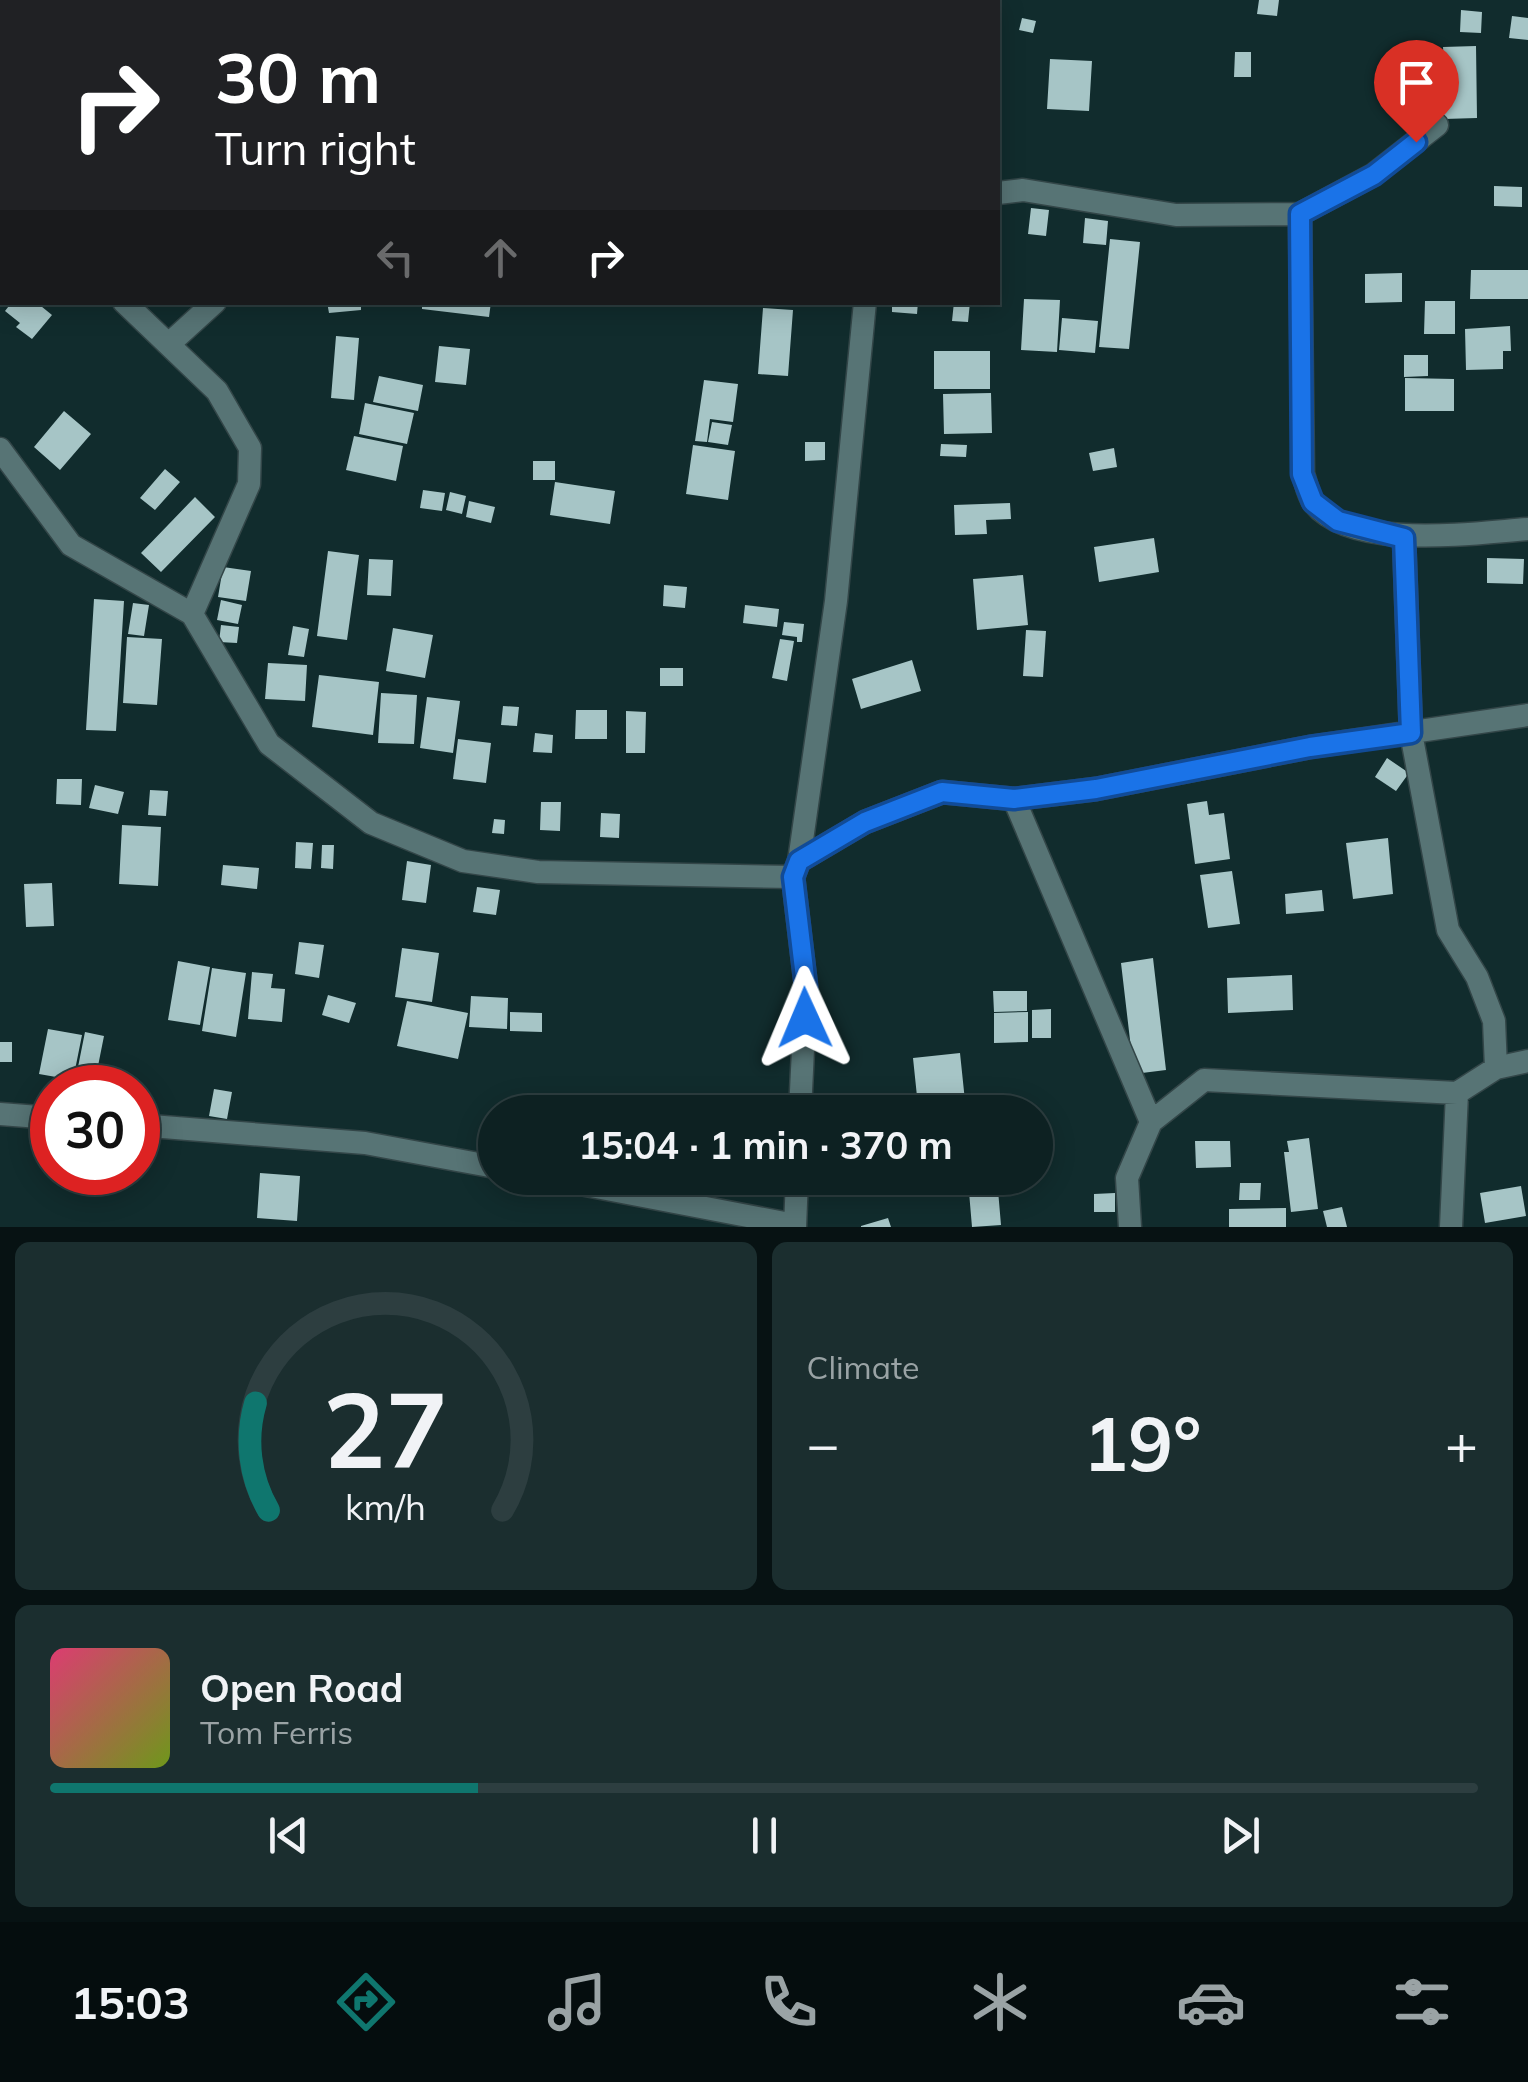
<!DOCTYPE html>
<html lang="en">
<head>
<meta charset="utf-8">
<style>
  :root { --surface:#0d2122; --page:#1b2e2f; --text:#f1f3f6; --muted:#9aa3a5; --line:#2d3e40; --accent:#0f766e }
  body { margin:0; font-family:Mulish,sans-serif; background:var(--page); color:var(--text); height:100vh; display:flex; flex-direction:column; font-size:38px; white-space:nowrap }
  * { box-sizing:border-box; margin:0 }
  p { font-size:32px; color:var(--muted) }
  .icon { flex:none; width:55px; height:55px; fill:none; stroke:currentColor; stroke-width:2; stroke-linecap:round; stroke-linejoin:round }
  .map { position:relative; height:1227px; overflow:hidden }
  .drawer { display:flex; flex-direction:column; gap:15px; padding:15px; background:#071213; flex:1 }
  .drawer>* { flex:none }
  .hud { position:absolute; left:0px; top:0px; width:1000px; height:305px; box-shadow:0 5px 25px #0003,0 0 0 2px var(--line); background:#202124; color:#fff; overflow:hidden }
  .speed { position:absolute; left:30px; top:1065px; display:flex; gap:20px; font-size:50px; font-weight:700; text-align:center }
  .speed>* { display:grid; place-content:center; width:130px; height:130px; border-radius:50%; background:var(--surface); box-shadow:0 5px 25px #0003,0 0 0 2px var(--line); line-height:1 }
  .speed .limit { border:15px solid #d22; background:#fff; color:#111 }
  .pin { position:absolute; display:grid; place-items:center; width:85px; height:85px; color:#fff; margin:-102px -42px; border-radius:50% 50% 50% 0; rotate:-45deg; box-shadow:0 0 10px #0007 }
  .pin .icon { rotate:45deg }
  .me { position:absolute; width:110px; margin:-55px; rotate:359deg; stroke-linejoin:round; filter:drop-shadow(0 0 8px #0008) }
  .turn { display:flex; align-items:center; gap:35px; height:210px; padding:0 50px; font-size:45px }
  .turn .icon { width:130px; height:130px; stroke-width:2.5 }
  .turn b { display:block; font-size:70px; line-height:85px }
  .lanes { display:flex; align-items:center; height:95px; padding:0 50px; background:#0003; justify-content:center; gap:50px; direction:ltr }
  .lanes .off { opacity:.35 }
  .big { font-size:75px; font-weight:700; line-height:1.1 }
  .drawer .card { flex:1; display:flex; flex-direction:column; justify-content:center; gap:15px; min-width:0; padding:0 35px; border-radius:15px; background:var(--page) }
  .drawer .dial { align-items:center; gap:0 }
  .dial svg { height:260px; overflow:visible; fill:none; stroke:var(--line); stroke-width:7; stroke-linecap:round; text-anchor:middle }
  .dial text { fill:var(--text); stroke:none }
  .song { display:flex; align-items:center; gap:30px }
  .cover { width:120px; height:120px; border-radius:15px; background:linear-gradient(135deg,hsl(340 70% 55%),hsl(80 70% 35%)) }
  .played { height:10px; border-radius:5px; background:linear-gradient(90deg,var(--accent) 30%,var(--line) 30%) }
  .keys { display:flex; justify-content:space-around; direction:ltr }
  .heat { display:flex; justify-content:space-between; align-items:center; font-size:55px; direction:ltr }
  .drawer .tiles { flex:1; display:grid; gap:15px; grid-template-columns:1fr 1fr }
  .card:last-child { grid-column:span 2 }
  .trip { position:absolute; left:478px; top:1095px; width:575px; height:100px; border-radius:50px; background:var(--surface); box-shadow:0 5px 25px #0003,0 0 0 2px var(--line); font-weight:700; line-height:100px; text-align:center }
  .tab-bar { display:flex; height:160px; justify-content:space-around; align-items:center; background:#050d0e; color:var(--muted) }
  .tab-bar .icon { width:70px; height:70px }
  .tab-bar .on { color:var(--accent) }
  .tab-bar b { font-size:45px; color:var(--text) }
  .map>svg:first-child { display:block }
  .building { fill:#a6c5c6 }
  .lines { fill:none; stroke-linecap:round; stroke-linejoin:round }
  .street-casing { stroke:#334648; stroke-width:25 }
  .street { stroke:#577475; stroke-width:22 }
  .route-casing { stroke:#114b97; stroke-width:25 }
  .route { stroke:#1a73e8; stroke-width:18 }
</style>
</head>
<body>
<div class="map">
<svg width="1528" height="1227" viewBox="0 0 1528 1227">
  <rect width="100%" height="100%" fill="#112c2d"/>
  <!-- building -->
  <path class="building" d="M1259 0H1279L1277 16 1257 14Z
    M1461 10 1482 12 1481 33 1460 32Z
    M1512 16 1528 18V40L1509 38Z
    M1022 18 1036 21 1033 33 1019 30Z
    M1476 46 1477 118 1444 119V77H1438V65H1444L1443 47Z
    M1235 52H1251V77H1234Z
    M1050 59 1092 61 1089 111 1047 109Z
    M1494 186 1522 187V207L1494 206Z
    M1031 208 1049 210 1046 236 1028 234Z
    M1085 218 1108 221 1106 245 1083 243Z
    M1110 239 1140 242 1129 349 1099 347Z
    M1471 270H1528V299H1470Z
    M1402 273V302L1365 303V274Z
    M1024 299 1060 300 1057 352 1021 350Z
    M1425 301H1455V334H1424Z
    M12 302H36L52 315 32 339 16 327 20 323 5 311Z
    M327 302H361V310L329 313Z
    M422 302H491L489 317 422 309Z
    M892 302H918L917 314 892 312Z
    M954 302H970L968 322 952 321Z
    M763 308 793 310 788 376 758 374Z
    M1062 318 1098 321 1095 353 1059 350Z
    M1510 326 1511 351H1503V369L1466 370 1465 329Z
    M336 336 359 338 354 400 331 398Z
    M439 346 470 349 466 385 435 382Z
    M934 351H990V389H934Z
    M1404 355H1428V376L1404 377Z
    M379 376 423 385 418 411 373 402Z
    M1405 378 1454 379V411H1405Z
    M704 380 738 384 733 422 710 419 707 442 695 441Z
    M991 393 992 433 944 434 943 394Z
    M365 403 414 413 407 444 359 434Z
    M64 411 91 434 60 470 34 447Z
    M712 422 732 425 728 445 708 442Z
    M354 436 403 446 396 481 346 470Z
    M805 442H825V460L805 461Z
    M941 444 967 445 966 457 940 456Z
    M693 445 735 451 728 500 686 494Z
    M1114 448 1117 467 1093 471 1089 453Z
    M533 461H555V480H533Z
    M165 469 180 482 155 510 140 498Z
    M555 482 615 491 610 524 550 515Z
    M423 490 445 493 442 511 420 508Z
    M450 492 466 496 462 514 446 510Z
    M195 497 215 517 161 572 141 553Z
    M469 501 495 507 491 523 466 517Z
    M1010 503 1011 519 986 520 987 534 955 535 954 505Z
    M1154 538 1159 572 1099 582 1094 547Z
    M328 551 359 555 347 640 317 636Z
    M1487 558 1524 559 1523 584 1487 583Z
    M369 559 393 560 391 596 367 595Z
    M223 567 251 571 246 601 218 597Z
    M1023 575 1028 625 977 630 973 579Z
    M664 585 687 587 685 608 663 606Z
    M94 599 124 601 116 731 86 730Z
    M221 600 242 605 238 624 217 620Z
    M133 603 149 605 144 636 128 634Z
    M745 605 779 609 777 627 743 623Z
    M784 622 804 624 802 642H797V637L782 635Z
    M221 625 239 627 237 643 219 642Z
    M293 626 309 629 304 657 288 655Z
    M393 628 433 635 425 678 386 671Z
    M1026 630 1046 631 1043 677 1023 676Z
    M127 637 162 639 157 705 123 703Z
    M780 639 794 641 787 681 772 678Z
    M912 660 921 691 861 709 852 679Z
    M268 663 307 665 305 701 265 699Z
    M660 668H683V686H660Z
    M319 675 379 682 373 735 312 727Z
    M381 693 417 695 414 744 378 743Z
    M427 697 460 701 453 753 420 748Z
    M503 706 519 707 517 726 501 725Z
    M576 710H607V739H575Z
    M626 711 646 712 645 753H626Z
    M535 733 553 735 552 753 533 752Z
    M458 739 491 743 486 783 453 779Z
    M1387 758 1409 773 1396 791 1375 777Z
    M57 779H82L81 805 56 804Z
    M95 785 124 792 118 814 89 808Z
    M150 790 168 791 166 816 148 815Z
    M1207 801 1209 815 1224 813 1230 859 1195 864 1187 804Z
    M541 802H561L560 831 540 830Z
    M601 813 620 814 619 838 600 837Z
    M494 819 505 820 504 834 492 833Z
    M122 825 161 827 158 886 119 884Z
    M1388 838 1393 894 1353 899 1346 843Z
    M296 842 313 843 311 869 295 868Z
    M322 845H334L333 869 321 868Z
    M407 861 431 865 426 903 402 900Z
    M223 865 259 868 257 889 221 885Z
    M1232 871 1240 924 1208 928 1200 875Z
    M52 883 54 926 26 927 24 884Z
    M477 887 500 890 496 915 473 912Z
    M1322 890 1324 911 1286 914 1285 894Z
    M299 942 324 945 319 978 295 974Z
    M402 948 439 953 432 1002 395 997Z
    M1153 958 1166 1070 1134 1074 1121 963Z
    M178 961 210 967 200 1025 168 1020Z
    M212 968 246 973 236 1037 202 1031Z
    M252 972 273 974 271 988 285 989 282 1022 248 1019Z
    M1292 975 1293 1010 1228 1013 1227 978Z
    M993 991H1027V1011L994 1012Z
    M328 995 356 1003 349 1023 322 1015Z
    M471 996 508 998 507 1029 469 1027Z
    M407 1001 468 1013 458 1059 397 1046Z
    M1051 1009V1038H1032V1010Z
    M510 1012 542 1013V1032L510 1031Z
    M1028 1012V1042L994 1043V1013Z
    M48 1029 82 1035 73 1080 39 1074Z
    M85 1032 104 1036 95 1081 76 1077Z
    M0 1042H12V1062H0Z
    M960 1053 965 1101 918 1106 913 1058Z
    M214 1089 232 1092 227 1119 209 1116Z
    M1309 1138 1318 1209 1291 1212 1284 1152H1289L1287 1141Z
    M1195 1141H1230L1231 1167 1196 1168Z
    M260 1173 300 1176 297 1221 257 1218Z
    M1240 1183H1261L1260 1200H1239Z
    M1521 1186 1526 1216 1485 1223 1480 1193Z
    M998 1190 1001 1225 972 1227 969 1192Z
    M1115 1193V1212H1094V1194Z
    M1342 1207 1347 1227H1327L1323 1211Z
    M1286 1208V1227H1229V1209Z
    M888 1218 891 1227H861V1226Z"/>
  <g class="lines">
    <defs>
      <path id="street" d="M542 0 544 2
        M495 2 499 0
        M887 2V0
        M998 193 1023 190 1176 215 1300 214 1373 175 1437 125
        M0 208 2 210
        M1300 214 1303 474C1306 482 1308 496 1314 503 1353 551 1473 533 1528 529
        M124 302 217 391 250 448 249 484 192 614
        M170 343 215 302
        M0 449 71 545 192 614 269 744 371 823 463 861 538 872 793 877
        M1404 538 1411 733 1448 930 1477 977 1494 1021 1496 1068 1457 1093 1451 1227
        M1014 799 1151 1122
        M799 861 865 822 942 792 1014 799 1096 789 1310 747 1528 715
        M1496 1068 1528 1061
        M800 1112 806 987 793 877 799 861 836 601 865 302
        M0 1114 52 1118
        M138 1125 365 1143 495 1167
        M549 1178 795 1225
        M795 1227 797 1178
        M1130 1227 1127 1178 1151 1122 1204 1080 1457 1093"/>
    </defs>
    <!-- street casing -->
    <use href="#street" class="street-casing"/>
    <!-- street -->
    <use href="#street" class="street"/>
  </g>
  <g class="lines">
    <defs>
      <path id="route" d="M805 1018 806 986 793 877 799 861 865 822 942 792 1014 799 1096 789 1310 747 1411 733 1404 538 1338 521 1313 502 1302 474 1300 214 1374 175 1416 142"/>
    </defs>
    <!-- route casing -->
    <use href="#route" class="route-casing"/>
    <!-- route -->
    <use href="#route" class="route"/>
  </g>
</svg>
<div class="speed"><div class="limit">30</div></div>
<div class="pin" style="left:1416px;top:142px;background:#d93025"><svg class="icon" aria-label="arrive" viewBox="0 0 24 24"><path d="M6 21V4h12l-3 4 3 4H6"/></svg></div>
<svg class="me" style="left:805px;top:1018px" viewBox="-20 -20 40 40"><path d="M0-17L14 15 0 8-14 15z" fill="#1a73e8" stroke="#fff" stroke-width="4"/></svg>
<div class="trip">15:04 · 1 min · 370 m</div>
<div class="hud">
<div class="turn"><svg class="icon" aria-label="right" viewBox="0 0 24 24"><path d="M7 20v-9h11M14 6l5 5-5 5"/></svg><div><b>30 m</b>Turn right</div></div>
<div class="lanes"><svg class="icon off" aria-label="left" viewBox="0 0 24 24"><path d="M17 20v-9H6M10 6l-5 5 5 5"/></svg><svg class="icon off" aria-label="ahead" viewBox="0 0 24 24"><path d="M12 20V5M6 11l6-6 6 6"/></svg><svg class="icon" aria-label="right" viewBox="0 0 24 24"><path d="M7 20v-9h11M14 6l5 5-5 5"/></svg></div>
</div>
</div>
<section class="drawer">
<div class="tiles">
<div class="card dial"><svg viewBox="0 0 100 80">
<path d="M14 69A42 42 0 1 1 86 69"/>
<path d="M14 69A42 42 0 0 1 10 36" stroke="#0f766e"/>
<text x="50" y="56" font-size="32" font-weight="700">27</text>
<text x="50" y="72" font-size="11">km/h</text>
</svg></div>
<div class="card"><p>Climate</p>
<div class="heat"><a>−</a><b class="big">19°</b><a>+</a></div>
</div>
<div class="card">
<div class="song"><i class="cover"></i><div><b>Open Road</b><p>Tom Ferris</p></div></div>
<div class="played"></div>
<div class="keys"><svg class="icon" aria-label="previous" viewBox="0 0 24 24"><path d="M18 5L8 12l10 7zM5 5v14"/></svg><svg class="icon" aria-label="pause" viewBox="0 0 24 24"><path d="M8 5v14M16 5v14"/></svg><svg class="icon" aria-label="next" viewBox="0 0 24 24"><path d="M6 5l10 7-10 7zM19 5v14"/></svg></div>
</div>
</div>
</section>
<nav class="tab-bar">
<b>15:03</b>
<svg class="icon on" aria-label="directions" viewBox="0 0 24 24"><path d="M12 3l9 9-9 9-9-9zM9 14v-3h6M13 9l2 2-2 2"/></svg>
<svg class="icon" aria-label="music" viewBox="0 0 24 24"><path d="M9 18V5l10-2v13"/><circle cx="6" cy="18" r="3"/><circle cx="16" cy="16" r="3"/></svg>
<svg class="icon" aria-label="phone" viewBox="0 0 24 24"><path d="M5 4h4l2 5-3 2q2 4 5 5l2-3 5 2v4C11 20 4 13 5 4z"/></svg>
<svg class="icon" aria-label="climate" viewBox="0 0 24 24"><path d="M12 3v18M4 7l16 10M4 17L20 7"/></svg>
<svg class="icon" aria-label="car" viewBox="0 0 24 24"><path d="M5 17H2v-5l4-1 3-4h7l3 4 3 1v5h-3M9 17h6M6 11h13"/><circle cx="7" cy="17" r="2"/><circle cx="17" cy="17" r="2"/></svg>
<svg class="icon" aria-label="filters" viewBox="0 0 24 24"><path d="M4 7h16M4 17h16"/><circle cx="9" cy="7" r="2"/><circle cx="15" cy="17" r="2"/></svg>
</nav>
</body>
</html>
